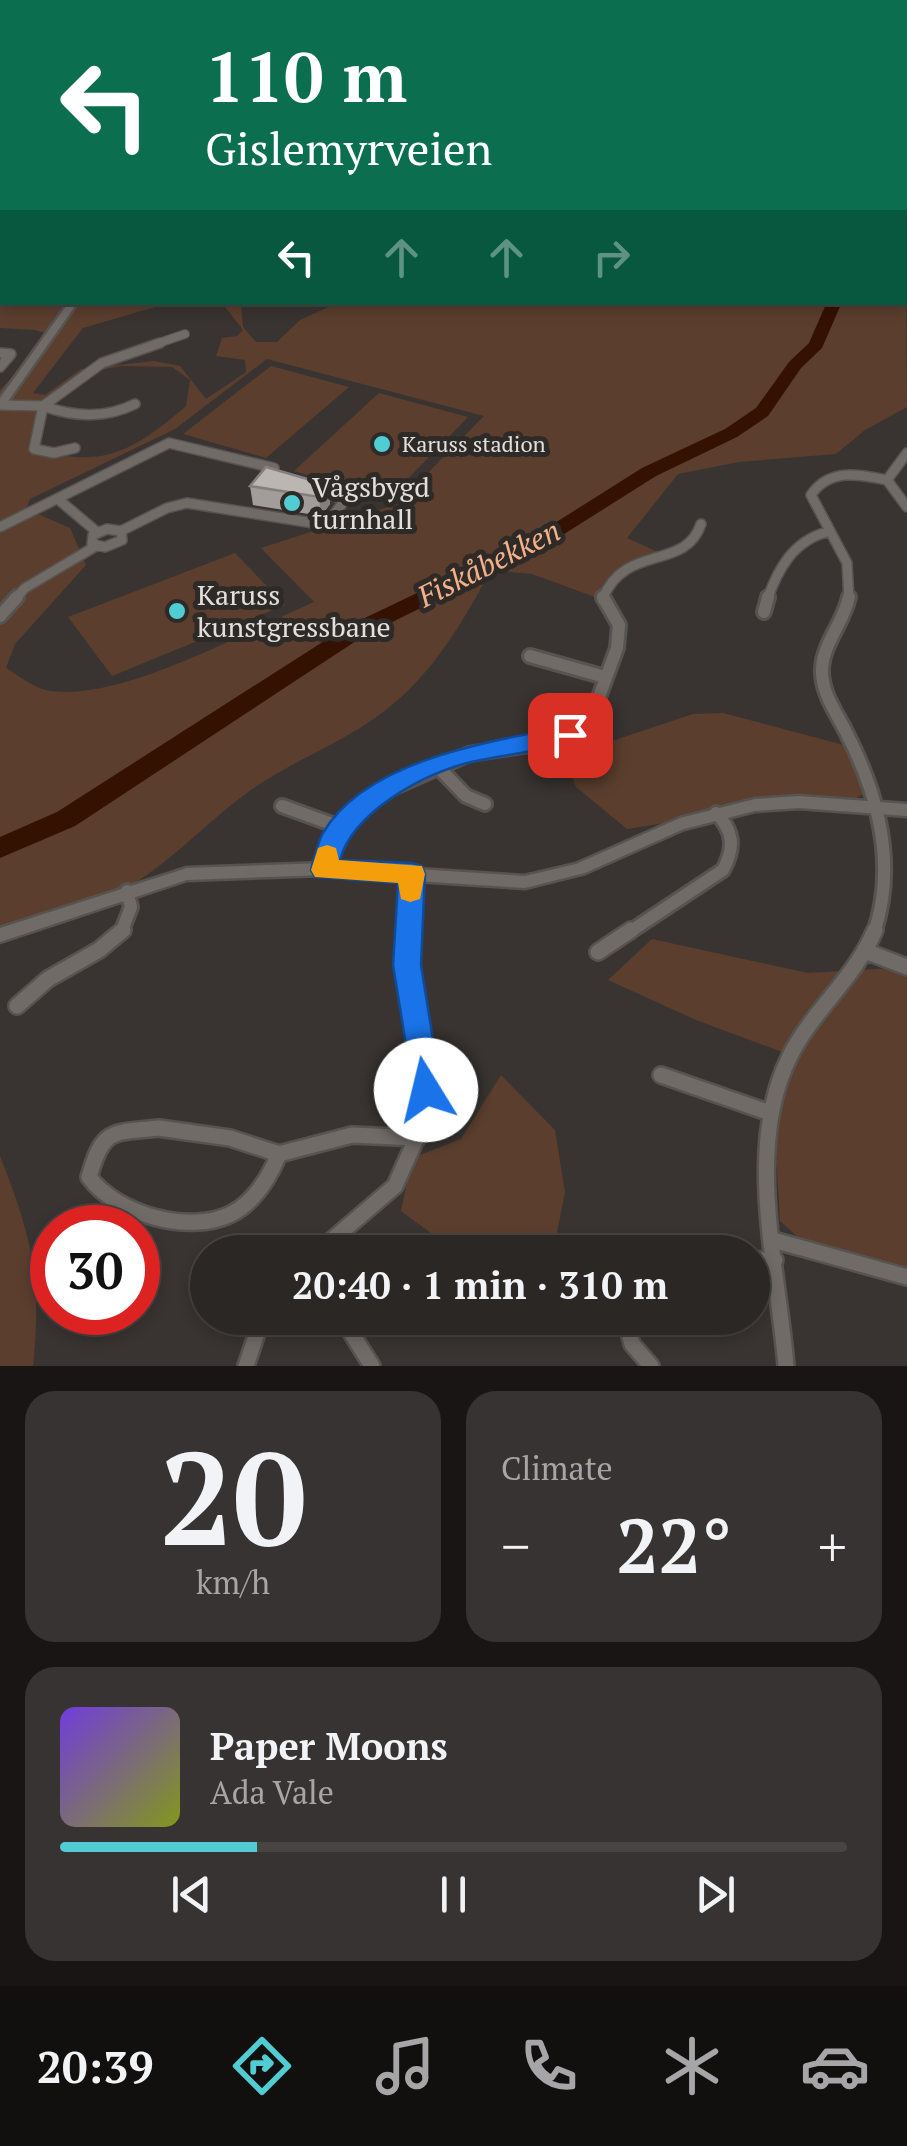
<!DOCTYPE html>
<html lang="en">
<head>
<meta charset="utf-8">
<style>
  :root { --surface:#2b2725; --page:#373332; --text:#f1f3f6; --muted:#a6a5a7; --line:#474442; --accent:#51ccd2 }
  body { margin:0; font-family:"PT Serif",serif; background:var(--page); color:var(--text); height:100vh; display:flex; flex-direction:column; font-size:38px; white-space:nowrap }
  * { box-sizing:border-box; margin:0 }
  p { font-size:32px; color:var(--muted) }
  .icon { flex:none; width:55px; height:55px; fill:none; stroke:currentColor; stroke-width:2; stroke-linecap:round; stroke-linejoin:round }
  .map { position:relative; height:1366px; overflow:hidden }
  .sheet { display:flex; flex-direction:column; gap:25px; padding:25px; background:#181514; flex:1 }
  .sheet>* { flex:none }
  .guide { position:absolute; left:0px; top:0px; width:908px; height:305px; box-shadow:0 5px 15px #0003,0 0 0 2px var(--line); background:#0b6e4f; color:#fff; overflow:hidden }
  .speed { position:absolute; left:30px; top:1205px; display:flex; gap:20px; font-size:50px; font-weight:700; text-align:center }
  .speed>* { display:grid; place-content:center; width:130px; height:130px; border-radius:50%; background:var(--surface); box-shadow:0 5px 15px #0003,0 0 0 2px var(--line); line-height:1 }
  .speed .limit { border:15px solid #d22; background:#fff; color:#111 }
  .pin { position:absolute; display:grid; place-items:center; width:85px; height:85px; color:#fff; margin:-42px; border-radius:20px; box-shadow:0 5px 15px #0006 }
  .me { position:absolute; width:110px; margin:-55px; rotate:351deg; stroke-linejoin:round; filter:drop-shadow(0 0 8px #0008) }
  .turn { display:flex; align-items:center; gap:35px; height:210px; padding:0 40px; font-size:45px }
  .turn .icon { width:130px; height:130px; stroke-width:2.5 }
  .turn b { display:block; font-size:70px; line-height:85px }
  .lanes { display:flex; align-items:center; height:95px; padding:0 40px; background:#0003; justify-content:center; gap:50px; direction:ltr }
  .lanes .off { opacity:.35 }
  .big { font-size:75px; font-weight:800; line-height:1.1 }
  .sheet .tile { flex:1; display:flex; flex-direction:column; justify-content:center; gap:15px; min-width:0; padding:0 35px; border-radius:30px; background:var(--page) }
  .sheet .dial { align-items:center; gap:0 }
  .dial b { font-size:130px; line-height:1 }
  .song { display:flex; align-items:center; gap:30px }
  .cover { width:120px; height:120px; border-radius:15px; background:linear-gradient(135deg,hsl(260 70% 55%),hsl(70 70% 35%)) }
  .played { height:10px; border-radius:5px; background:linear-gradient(90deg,var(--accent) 25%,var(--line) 25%) }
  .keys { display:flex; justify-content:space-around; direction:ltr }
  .heat { display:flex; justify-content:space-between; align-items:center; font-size:55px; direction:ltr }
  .sheet .tiles { flex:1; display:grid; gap:25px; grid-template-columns:1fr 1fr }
  .tile:last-child { grid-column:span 2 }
  .trip { position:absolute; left:190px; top:1235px; width:580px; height:100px; border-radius:50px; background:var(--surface); box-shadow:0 5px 15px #0003,0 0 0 2px var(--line); font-weight:800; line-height:100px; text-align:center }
  .menu { display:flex; height:160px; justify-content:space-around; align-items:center; background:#11100f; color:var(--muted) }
  .menu .icon { width:70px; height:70px }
  .menu .current { color:var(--accent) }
  .menu b { font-size:45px; color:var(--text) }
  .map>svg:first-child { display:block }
  .green { fill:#5b3e2e; fill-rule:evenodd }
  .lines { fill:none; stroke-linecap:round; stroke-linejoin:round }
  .river { fill:#341100; fill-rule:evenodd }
  .minor-far4-casing { stroke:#565350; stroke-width:8 }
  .minor-far3-casing { stroke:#565350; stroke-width:10 }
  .minor-far2-casing { stroke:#565350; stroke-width:12 }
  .minor-far1-casing { stroke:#565350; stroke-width:18 }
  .minor-casing { stroke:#565350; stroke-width:20 }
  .tertiary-casing { stroke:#565350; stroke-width:5 }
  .minor-far4 { stroke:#716b68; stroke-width:5 }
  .minor-far3 { stroke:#716b68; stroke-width:8 }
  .minor-far2 { stroke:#716b68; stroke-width:9 }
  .minor-far1 { stroke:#716b68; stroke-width:12 }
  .minor { stroke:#716b68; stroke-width:15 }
  .tertiary { fill:#716b68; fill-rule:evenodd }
  .wall { fill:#a29d9a }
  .shaded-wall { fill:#847f7d }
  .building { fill:#bcb6b3; stroke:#847f7d; stroke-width:2.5 }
  .route { fill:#1a73e8; stroke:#114b97; stroke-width:2.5 }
  .slow { fill:#f59e0b }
  .poi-dot { fill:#51ccd2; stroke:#2e2a27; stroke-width:4 }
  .labels { text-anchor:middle; stroke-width:10; stroke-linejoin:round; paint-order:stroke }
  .far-poi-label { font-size:22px; fill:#e2dfdd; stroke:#2e2a27; text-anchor:start }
  .poi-label { font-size:28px; fill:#e2dfdd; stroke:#2e2a27; text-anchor:start }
  .water-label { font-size:30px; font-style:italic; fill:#f4b08b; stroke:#2e2a27 }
</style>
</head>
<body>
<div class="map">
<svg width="907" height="1366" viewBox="0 0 907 1366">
  <rect width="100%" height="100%" fill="#393431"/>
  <!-- green -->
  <path class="green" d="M905 143 907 407 865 430 836 454 739 462 678 474 627 538 660 553 610 577 603 600 532 574 491 570C459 629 427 684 369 722 329 749 284 765 244 795 204 825 170 863 125 889 86 911 41 925 0 944V390L51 335 35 330 0 328V288L2 302 169 303 83 328 33 393 45 395 81 369 154 361 180 366 206 399 246 372 245 360 216 356 222 338 237 336 243 330 222 303 241 305 243 327 256 342H277L300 320 337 303 905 302ZM267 359 484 416 397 504 261 548 314 602C246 631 117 705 46 690 32 687 18 675 6 668L15 644 86 565 70 528 26 509 30 499 175 429ZM121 366 172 367 190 380 186 406C138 447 105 470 41 450L37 429C62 387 72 374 121 366Z
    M271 366 349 387 266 458 183 434Z
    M379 393 468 417 388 499 294 471Z
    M235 553 285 605 112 676 68 617Z
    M723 713 855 748 873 787 855 799 779 805 627 829 576 787 564 757 693 714Z
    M652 939 808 973 895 968 907 971V1277L820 1257 780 1221 775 1137 785 1053 696 1020 608 980Z
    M501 1075 555 1130 565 1192 553 1252H457L401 1211 412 1158 461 1139Z
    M0 1156C32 1237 42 1279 33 1366H0Z"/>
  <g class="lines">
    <!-- river -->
    <path class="river" d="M905 225H907L905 234Z
      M827 302H842L822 348 801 368 768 416 737 437 656 476 542 548 362 637 75 826 0 858V837L57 812 346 627 528 540 642 468 725 429 756 408 789 362 809 343Z"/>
    <defs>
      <path id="minor-far4" d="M164 0 173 2
        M142 2 147 0"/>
      <path id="minor-far3" d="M153 345 185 334"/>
      <path id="minor-far2" d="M0 353 11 354 0 367
        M0 405 43 406 102 363 160 343
        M75 448 54 453 34 449 43 406C74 417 105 419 135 404
        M907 453 887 480 907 507
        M59 500 97 532
        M0 527 169 443 274 468 273 474 279 479
        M107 529 121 531 122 540 105 547 92 544 93 535Z
        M121 531 167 508 187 503 326 525 345 500 315 490
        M14 600 25 588 96 546
        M602 600C625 542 685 572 701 524
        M767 600C778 569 793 541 827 532
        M849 600 847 563 811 495C829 468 859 474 887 480"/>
      <path id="minor-far1" d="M849 597C844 622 823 643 822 669 821 692 836 712 846 732 878 794 897 865 874 933
        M764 612 768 597
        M0 616 17 597
        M530 656 605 677
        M438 767 466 796 485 804
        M282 806 340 827
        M324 869 339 831 351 816 381 793 469 754 543 743 578 731 599 697 617 648 619 625 603 597
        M121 933 131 907 127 891
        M409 933 412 874
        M628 933 723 870C735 848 734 831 716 813"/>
      <path id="minor" d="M598 952 631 930
        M870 953 907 967
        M17 1006 48 979 99 950 123 930
        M661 1075 770 1113
        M159 1128 230 1138 279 1154C269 1178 255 1202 231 1214 189 1235 116 1214 89 1177 103 1128 111 1133 159 1128Z
        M279 1154 352 1135 418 1138
        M773 1240 907 1277
        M318 1252 395 1186 424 1121 425 1073 407 965 409 930
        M752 1260H775
        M342 1318 372 1366
        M625 1318 632 1344 651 1366
        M246 1366 262 1318
        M786 1366C778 1268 744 1147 790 1056 813 1010 855 978 875 930"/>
      <path id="tertiary" d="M0 100 2 101V105H0Z
        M69 302H78L4 407 0 408V398Z
        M799 796 907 804V816L799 808 755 811 684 829 585 873 525 888 324 875 187 880 0 942V928L187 868 324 863 525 876 576 864 680 818 755 799Z"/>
    </defs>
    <!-- minor-far4 casing -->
    <use href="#minor-far4" class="minor-far4-casing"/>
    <!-- minor-far3 casing -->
    <use href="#minor-far3" class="minor-far3-casing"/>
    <!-- minor-far2 casing -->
    <use href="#minor-far2" class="minor-far2-casing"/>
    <!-- minor-far1 casing -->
    <use href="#minor-far1" class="minor-far1-casing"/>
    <!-- minor casing -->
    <use href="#minor" class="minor-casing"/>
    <!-- tertiary casing -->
    <use href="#tertiary" class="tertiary-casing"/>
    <!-- minor-far4 -->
    <use href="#minor-far4" class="minor-far4"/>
    <!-- minor-far3 -->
    <use href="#minor-far3" class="minor-far3"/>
    <!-- minor-far2 -->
    <use href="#minor-far2" class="minor-far2"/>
    <!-- minor-far1 -->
    <use href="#minor-far1" class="minor-far1"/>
    <!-- minor -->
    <use href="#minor" class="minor"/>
    <!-- tertiary -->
    <use href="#tertiary" class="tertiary"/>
  </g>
  <!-- wall -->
  <path class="wall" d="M328 485 330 504 321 516 253 505 250 486Z"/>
  <!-- shaded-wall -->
  <path class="shaded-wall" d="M328 485 330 504 321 516 319 497Z"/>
  <!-- building -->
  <path class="building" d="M266 467 328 485 319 497 250 486Z"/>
  <!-- route -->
  <path class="route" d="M570 726 578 729 581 735 578 741C543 751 506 754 471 762 424 773 353 812 340 860L412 863 422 866 425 874 421 965 441 1090 437 1100 426 1104 415 1100 393 965 398 883 315 877 311 870C314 858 317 844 323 833 366 759 493 741 570 726Z"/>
  <!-- slow -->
  <path class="slow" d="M327 845 336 848 339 860 422 866 425 874 420 899 410 902 401 899 398 883 315 877 311 870 318 848Z"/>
  <!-- markers -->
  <g class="poi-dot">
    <circle cx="382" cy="444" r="10"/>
    <circle cx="292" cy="503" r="10"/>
    <circle cx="177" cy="611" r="10"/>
  </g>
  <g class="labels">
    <!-- far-poi labels -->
    <g class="far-poi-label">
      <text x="402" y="452">Karuss stadion</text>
    </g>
    <!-- poi labels -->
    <g class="poi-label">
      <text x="312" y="497">Vågsbygd<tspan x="312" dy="32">turnhall</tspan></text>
      <text x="197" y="605">Karuss<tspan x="197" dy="32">kunstgressbane</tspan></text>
    </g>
    <!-- water labels -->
    <g class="water-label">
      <text transform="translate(489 564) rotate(-27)" y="10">Fiskåbekken</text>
    </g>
  </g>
</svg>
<div class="speed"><div class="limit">30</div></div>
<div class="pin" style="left:570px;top:735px;background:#d93025"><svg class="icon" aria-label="arrive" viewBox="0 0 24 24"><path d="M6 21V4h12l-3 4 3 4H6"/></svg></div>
<svg class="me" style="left:426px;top:1090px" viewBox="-20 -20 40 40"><circle r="19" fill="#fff"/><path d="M0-13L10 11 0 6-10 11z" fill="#1a73e8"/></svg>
<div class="trip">20:40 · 1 min · 310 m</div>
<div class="guide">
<div class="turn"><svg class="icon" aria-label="left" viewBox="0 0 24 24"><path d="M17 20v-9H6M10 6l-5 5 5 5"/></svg><div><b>110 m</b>Gislemyrveien</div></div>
<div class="lanes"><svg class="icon" aria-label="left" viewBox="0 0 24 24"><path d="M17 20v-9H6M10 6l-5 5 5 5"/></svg><svg class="icon off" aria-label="ahead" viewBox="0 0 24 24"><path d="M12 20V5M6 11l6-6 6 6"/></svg><svg class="icon off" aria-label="ahead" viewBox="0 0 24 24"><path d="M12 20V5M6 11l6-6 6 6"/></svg><svg class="icon off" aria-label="right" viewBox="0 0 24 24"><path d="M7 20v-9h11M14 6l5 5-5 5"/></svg></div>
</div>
</div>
<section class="sheet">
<div class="tiles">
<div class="tile dial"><b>20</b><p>km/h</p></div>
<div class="tile"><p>Climate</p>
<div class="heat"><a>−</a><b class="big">22°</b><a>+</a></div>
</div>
<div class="tile">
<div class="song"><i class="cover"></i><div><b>Paper Moons</b><p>Ada Vale</p></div></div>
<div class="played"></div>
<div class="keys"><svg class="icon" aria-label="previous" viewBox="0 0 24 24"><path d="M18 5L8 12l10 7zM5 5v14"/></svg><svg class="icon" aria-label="pause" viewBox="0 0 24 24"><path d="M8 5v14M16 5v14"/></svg><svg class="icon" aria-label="next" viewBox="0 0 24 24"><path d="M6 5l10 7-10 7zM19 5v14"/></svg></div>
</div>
</div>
</section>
<nav class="menu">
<b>20:39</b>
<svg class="icon current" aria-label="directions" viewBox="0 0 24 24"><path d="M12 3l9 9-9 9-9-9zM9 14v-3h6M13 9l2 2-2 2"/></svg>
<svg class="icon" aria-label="music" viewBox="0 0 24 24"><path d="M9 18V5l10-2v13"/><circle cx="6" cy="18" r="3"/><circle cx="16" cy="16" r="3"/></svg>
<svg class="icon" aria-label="phone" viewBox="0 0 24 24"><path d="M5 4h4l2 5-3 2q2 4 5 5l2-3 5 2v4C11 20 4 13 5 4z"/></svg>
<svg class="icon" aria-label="climate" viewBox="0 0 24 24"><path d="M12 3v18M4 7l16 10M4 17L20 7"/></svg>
<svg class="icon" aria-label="car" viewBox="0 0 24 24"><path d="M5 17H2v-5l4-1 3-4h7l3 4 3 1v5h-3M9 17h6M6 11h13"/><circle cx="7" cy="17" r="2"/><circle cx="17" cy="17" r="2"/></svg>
</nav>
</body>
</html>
